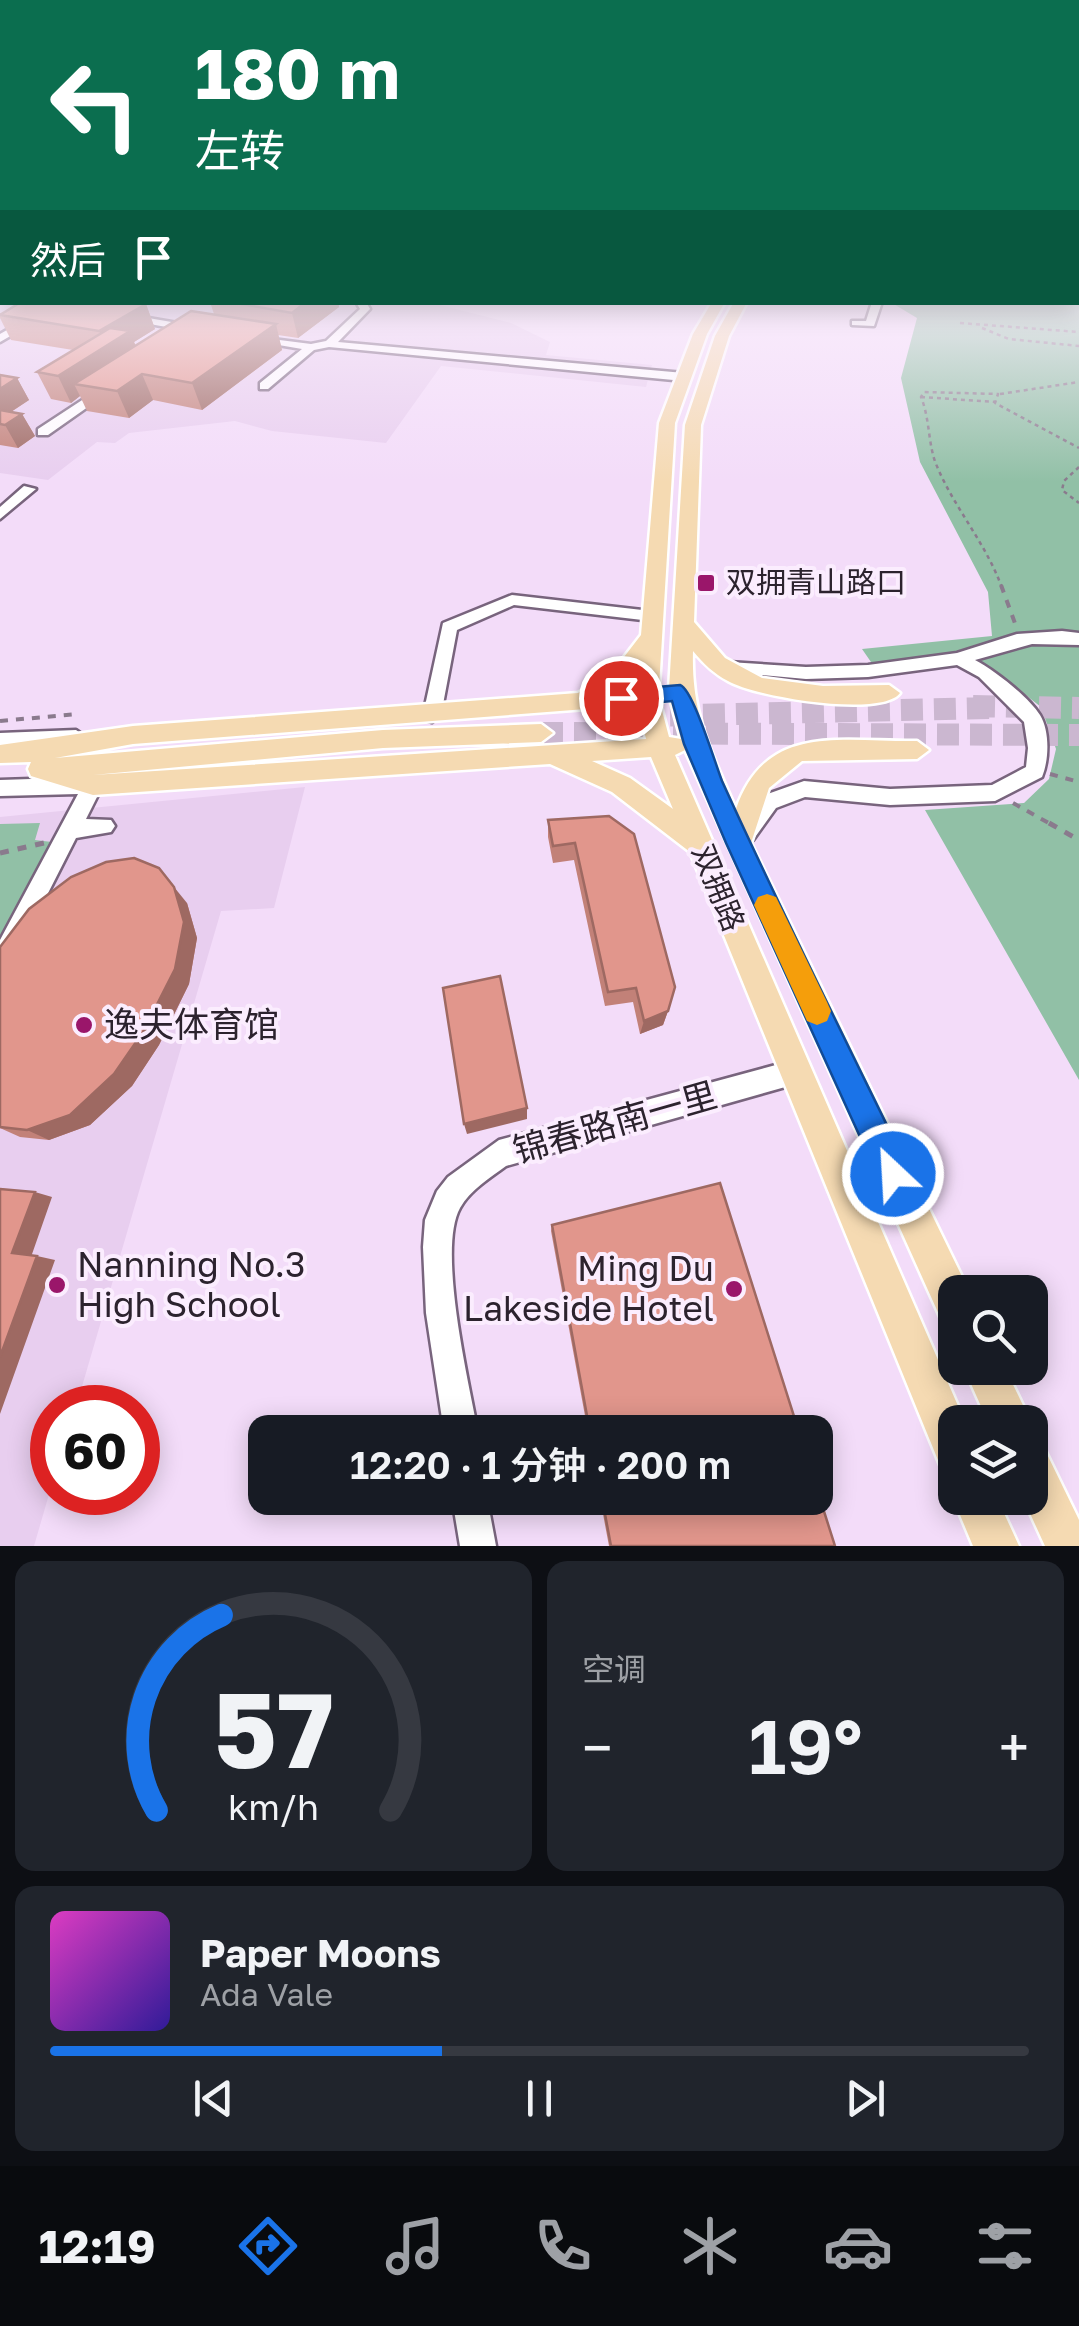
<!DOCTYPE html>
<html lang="zh">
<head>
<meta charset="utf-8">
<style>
  :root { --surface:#171b24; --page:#20242c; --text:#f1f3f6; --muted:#9ea1a6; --line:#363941; --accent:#1a73e8 }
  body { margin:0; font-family:"Golos Text","Noto Sans SC",sans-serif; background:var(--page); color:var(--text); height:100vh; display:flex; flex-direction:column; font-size:38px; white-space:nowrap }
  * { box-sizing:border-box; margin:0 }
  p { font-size:32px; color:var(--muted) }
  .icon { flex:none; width:55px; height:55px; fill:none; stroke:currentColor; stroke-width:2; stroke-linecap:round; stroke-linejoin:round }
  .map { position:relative; height:1546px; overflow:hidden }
  .side { display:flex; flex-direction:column; gap:15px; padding:15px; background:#0d0f14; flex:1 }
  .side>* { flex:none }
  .hud { position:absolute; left:0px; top:0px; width:1080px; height:305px; box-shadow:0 5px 25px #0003; background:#0b6e4f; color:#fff; overflow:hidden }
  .tools { position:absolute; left:938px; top:1275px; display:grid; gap:20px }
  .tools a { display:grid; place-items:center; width:110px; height:110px; border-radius:20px; background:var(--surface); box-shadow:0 5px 25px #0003; font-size:50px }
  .speed { position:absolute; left:30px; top:1385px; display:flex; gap:20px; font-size:50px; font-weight:700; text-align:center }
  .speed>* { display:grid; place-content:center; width:130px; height:130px; border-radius:50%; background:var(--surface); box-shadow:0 5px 25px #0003; line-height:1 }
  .speed .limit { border:15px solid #d22; background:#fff; color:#111 }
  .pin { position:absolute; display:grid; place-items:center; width:85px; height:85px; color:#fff; margin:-42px; border:5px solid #fff; border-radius:50%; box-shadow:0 2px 10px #0007 }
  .me { position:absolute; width:110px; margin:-55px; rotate:335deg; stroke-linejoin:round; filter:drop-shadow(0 0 8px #0008) }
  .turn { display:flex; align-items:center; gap:35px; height:210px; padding:0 30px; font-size:45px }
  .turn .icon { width:130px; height:130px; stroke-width:2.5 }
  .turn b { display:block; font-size:70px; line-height:85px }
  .then { display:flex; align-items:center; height:95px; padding:0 30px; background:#0003; gap:20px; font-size:38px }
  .big { font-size:75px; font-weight:600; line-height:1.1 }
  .side .card { flex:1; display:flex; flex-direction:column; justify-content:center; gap:15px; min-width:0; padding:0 35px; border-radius:20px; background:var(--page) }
  .side .dial { align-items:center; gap:0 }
  .dial svg { height:260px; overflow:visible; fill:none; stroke:var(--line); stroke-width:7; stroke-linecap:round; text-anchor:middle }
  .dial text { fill:var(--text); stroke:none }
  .song { display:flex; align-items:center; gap:30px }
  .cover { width:120px; height:120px; border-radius:15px; background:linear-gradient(135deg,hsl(310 70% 55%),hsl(250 70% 35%)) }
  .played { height:10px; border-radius:5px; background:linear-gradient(90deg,var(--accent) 40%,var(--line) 40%) }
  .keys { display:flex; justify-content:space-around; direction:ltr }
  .heat { display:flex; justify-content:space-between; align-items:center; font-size:55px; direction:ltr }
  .side .tiles { flex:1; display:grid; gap:15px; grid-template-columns:1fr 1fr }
  .card:last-child { grid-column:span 2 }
  .trip { position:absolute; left:248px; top:1415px; width:585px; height:100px; border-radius:20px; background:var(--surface); box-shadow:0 5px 25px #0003; font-weight:600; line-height:100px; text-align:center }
  .tab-bar { display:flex; height:160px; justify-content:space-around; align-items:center; background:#090b0e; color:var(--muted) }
  .tab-bar .icon { width:70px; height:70px }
  .tab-bar .on { color:var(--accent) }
  .tab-bar b { font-size:45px; color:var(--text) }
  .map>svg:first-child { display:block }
  .built { fill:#e8ceef }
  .green { fill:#91c0a6 }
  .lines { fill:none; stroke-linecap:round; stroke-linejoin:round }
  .major-tunnel { stroke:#cbb7d0; stroke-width:22; stroke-dasharray:22 11; stroke-linecap:butt }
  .minor-casing { stroke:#78647d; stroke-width:5 }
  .major-casing { stroke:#fff; stroke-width:5 }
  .path-far2 { stroke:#8a7a8d; stroke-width:2.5; stroke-dasharray:4 4; stroke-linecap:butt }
  .path-far1 { stroke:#8a7a8d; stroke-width:4; stroke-dasharray:8 8; stroke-linecap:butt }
  .path { stroke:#8a7a8d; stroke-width:5; stroke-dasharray:9 9; stroke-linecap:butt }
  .minor { fill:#fff; fill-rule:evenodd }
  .major { fill:#f5dab2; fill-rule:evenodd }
  .wall { fill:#c28178 }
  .shaded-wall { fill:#9e6962 }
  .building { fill:#e1968c; stroke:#9e6962; stroke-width:2.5 }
  .route { fill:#1a73e8; stroke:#114b97; stroke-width:2.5 }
  .slow { fill:#f59e0b }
  .poi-dot { fill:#9a166a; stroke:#fbedfe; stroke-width:4 }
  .labels { text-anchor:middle; stroke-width:8; stroke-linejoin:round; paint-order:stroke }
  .poi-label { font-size:30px; fill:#2c232e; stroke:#fbedfe; text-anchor:start }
  .street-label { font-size:30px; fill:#2c232e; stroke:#fbedfe }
  .near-poi-label { font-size:35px; fill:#2c232e; stroke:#fbedfe; text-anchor:start }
  .near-street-label { font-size:35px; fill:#2c232e; stroke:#fbedfe }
</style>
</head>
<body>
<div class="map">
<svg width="1079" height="1546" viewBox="0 0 1079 1546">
  <rect width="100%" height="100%" fill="#f3dcf9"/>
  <!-- built -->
  <path class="built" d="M0 266 2 302 432 303 511 323 550 342 546 355 652 365 646 387 441 366 386 443 272 431 235 421 129 433 115 443 97 442 48 480 0 473Z
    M305 787 274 908 221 911 76 1407 52 1408V1484L34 1546H0V817Z"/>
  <!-- green -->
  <path class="green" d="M1079 266V1080L925 810 1024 803 1049 779 1056 749 1041 707 990 667 871 662 862 649 992 636 988 592 920 462 901 378 917 318 892 303 1078 302Z
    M40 823 35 840 52 842 0 943V824Z"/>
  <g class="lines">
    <!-- major-tunnel -->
    <path class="major-tunnel" d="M973 706 1079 708
      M604 717 989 708
      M541 733 1079 735"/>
    <defs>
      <path id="minor" d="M56 302H69L0 342V334Z
        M356 302H366L370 309 338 342 684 373 690 377 684 381 329 347 314 350 268 389H260V383L302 349 249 340V336L311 344 326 341 360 309Z
        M872 302H882L874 326 852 325V321H866Z
        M125 314 195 326 200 329 195 332 121 319 120 317Z
        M102 387 112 390 48 435H38V429Z
        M24 486 36 489 0 519V507Z
        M512 595 651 611 659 616 651 621 514 605 457 630 441 715 432 722 425 720 423 715 443 623Z
        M1062 631 1079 633V645L1032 644 975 660C994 670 1029 697 1040 715 1050 731 1049 760 1042 777L995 801 890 805 805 797 776 808 753 840 745 843 737 840 734 834 762 796 804 781 890 789 992 785 1026 767 1028 748 1024 722 979 677 957 665 868 677 806 679 719 671 710 665 713 661 806 667 868 665 957 653 1017 634Z
        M76 730 86 737 76 744 0 747V733Z
        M93 777 100 779 103 785 86 819 111 820 115 826 111 832 76 838 8 972 0 975V940L78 794 0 796V780Z
        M794 1060 803 1064 807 1073 803 1082 506 1166C490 1178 470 1190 460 1208 437 1249 469 1384 478 1432H444L426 1313 423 1247 425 1220 437 1191 448 1177 499 1140Z
        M452 1498H487L496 1546H460Z"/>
      <path id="major" d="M712 302H725L707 334 675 423 659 687 669 689 685 425 715 336 734 302H747L729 336 701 425 694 622 725 658 762 678 823 686 889 685 900 693C882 718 755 697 728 681 714 674 703 663 693 651 691 715 711 752 736 809 766 722 841 742 917 741L929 750 917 759 802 761 769 788 751 843 969 1291 955 1292V1324L941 1319 685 750 675 755 965 1422H955V1471L940 1465 690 852 612 792 550 764 93 795 31 776 28 769 31 762 0 763V745L133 726 578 693 614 670 641 635 659 423 693 334ZM638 670 636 689 617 690ZM670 699 681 739 669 737 660 703ZM638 705 646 739 93 775 383 748 541 742 553 733 541 724 383 730 55 758 133 744ZM651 757 673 809 630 778 592 761Z
        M964 1368H1005L1031 1422 1030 1424 988 1422Z
        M1030 1443 1045 1450 1079 1520V1546H1045L1023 1498H1030Z
        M955 1493V1498H997L1019 1546H973L953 1498Z"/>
    </defs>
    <!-- minor casing -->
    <use href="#minor" class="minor-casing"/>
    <!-- major casing -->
    <use href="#major" class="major-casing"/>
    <!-- path-far2 -->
    <path class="path-far2" d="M960 323 1079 332
      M982 328 1009 339 1079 346
      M1000 394 1079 382
      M921 397 996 402
      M1079 467 1064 481 1062 490 1079 503
      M1002 588C986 543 954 508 936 464 928 444 930 419 921 397L924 392 998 394 995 403 1079 448"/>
    <!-- path-far1 -->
    <path class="path-far1" d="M1001 585 1016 626
      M0 721 78 714
      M1050 774 1079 782
      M1013 803 1054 826"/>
    <!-- path -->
    <path class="path" d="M1049 823 1079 840
      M0 853 44 843"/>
    <!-- minor -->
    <use href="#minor" class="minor"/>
    <!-- major -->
    <use href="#major" class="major"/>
  </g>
  <!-- wall -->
  <path class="wall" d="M210 302H338L339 307 298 338 278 335 282 350 202 410 153 400 129 418 87 411 80 396 71 403 51 399 37 372 73 350 11 340 0 318V313L146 304 155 329 134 342 136 346 214 314Z
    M0 375 17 378 29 400 11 412 22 414 35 436 18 448 0 445Z
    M609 816 668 1011 663 1025 640 1034 633 1002 605 1006 574 860 553 863 548 837V820Z
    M187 903 197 938 189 984 159 1045 132 1086 90 1125 49 1140 20 1137 0 1128V947Z
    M552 1225 799 1432H588L551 1231Z
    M600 1498H815L835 1546H609Z"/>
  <!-- shaded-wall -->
  <path class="shaded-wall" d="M306 302H338L339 307 298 338 292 313Z
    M146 304 155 329 134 342 140 357 74 384 80 396 71 403 58 376 106 346 99 331Z
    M276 324 282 350 202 410 192 383Z
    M142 374 153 400 129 418 117 391Z
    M17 378 29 400 0 419V389Z
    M22 414 35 436 18 448 5 425Z
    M174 887 187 903 197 938 189 984 159 1045 132 1086 90 1125 49 1140 27 1130Z
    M668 1011 663 1025 640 1034 644 1021Z
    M527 1108V1119L467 1134 464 1124Z
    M35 1192 52 1197 31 1257 12 1253Z
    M37 1256 55 1260 0 1414V1357Z"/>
  <!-- building -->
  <path class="building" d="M21 302H139L146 304 99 331 0 315Z
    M231 302H306L292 313Z
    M191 311 276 324 192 383 142 374 117 391 74 384Z
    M110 328 130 331 58 376 37 372Z
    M0 375 17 378 0 389Z
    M0 410 22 414 5 425 0 424Z
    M609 816 634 834 675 987 668 1011 644 1021 636 988 608 992 575 843 553 846 548 820Z
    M134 858 159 868 174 887 184 922 175 969 143 1032 114 1074 70 1115 27 1130 0 1127V947L29 909 71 877 106 862Z
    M500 976 527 1108 464 1124 443 988Z
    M720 1183 799 1432H590L552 1225Z
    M0 1189 35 1192 12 1253 37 1256 0 1357Z
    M815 1483 835 1546H611L602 1498H815Z"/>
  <!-- sky -->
  <linearGradient id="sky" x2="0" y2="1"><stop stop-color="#7ec6ea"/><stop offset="0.55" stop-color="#faeffc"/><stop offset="1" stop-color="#faeffc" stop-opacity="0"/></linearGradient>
  <rect width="1079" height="482" fill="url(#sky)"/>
  <!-- route -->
  <path class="route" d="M680 685C693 689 715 763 722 781 780 909 843 1035 905 1162L909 1174 905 1185 893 1190 882 1185 726 843 684 744 672 701 621 706 610 698 621 690Z"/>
  <!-- slow -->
  <path class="slow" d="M767 894 776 897 827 1002 831 1011 827 1021 817 1025 807 1021 754 905 758 897Z"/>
  <!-- markers -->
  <g class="poi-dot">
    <rect x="696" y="573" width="20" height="20" rx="5"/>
    <circle cx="84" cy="1025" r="10"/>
    <circle cx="57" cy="1285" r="10"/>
    <circle cx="734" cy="1289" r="10"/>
  </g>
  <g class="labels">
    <!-- poi labels -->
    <g class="poi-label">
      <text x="726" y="593">双拥青山路口</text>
    </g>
    <!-- street labels -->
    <g class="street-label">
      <text transform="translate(718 888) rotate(68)" y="10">双拥路</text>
    </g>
    <!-- near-poi labels -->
    <g class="near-poi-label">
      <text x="104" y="1037">逸夫体育馆</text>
      <text x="77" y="1277">Nanning No.3<tspan x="77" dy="40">High School</tspan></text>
      <text x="714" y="1281" text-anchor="end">Ming Du<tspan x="714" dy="40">Lakeside Hotel</tspan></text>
    </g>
    <!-- near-street labels -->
    <g class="near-street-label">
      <text transform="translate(615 1123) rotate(-16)" y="12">锦春路南一里</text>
    </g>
  </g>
</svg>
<div class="tools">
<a><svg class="icon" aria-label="search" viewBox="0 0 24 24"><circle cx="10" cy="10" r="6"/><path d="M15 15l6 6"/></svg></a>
<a><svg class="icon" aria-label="layers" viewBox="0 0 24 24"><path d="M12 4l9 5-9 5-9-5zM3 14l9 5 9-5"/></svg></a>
</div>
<div class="speed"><div class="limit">60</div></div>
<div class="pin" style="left:621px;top:698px;background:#d93025"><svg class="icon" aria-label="arrive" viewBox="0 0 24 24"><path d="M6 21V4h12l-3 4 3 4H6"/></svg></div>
<svg class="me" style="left:893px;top:1174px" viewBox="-20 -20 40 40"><circle r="17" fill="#1a73e8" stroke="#fff" stroke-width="3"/><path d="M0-11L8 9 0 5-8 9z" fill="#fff"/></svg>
<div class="trip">12:20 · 1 分钟 · 200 m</div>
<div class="hud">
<div class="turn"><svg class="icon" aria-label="left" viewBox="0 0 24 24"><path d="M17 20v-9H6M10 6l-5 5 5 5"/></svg><div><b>180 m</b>左转</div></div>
<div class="then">然后<svg class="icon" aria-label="arrive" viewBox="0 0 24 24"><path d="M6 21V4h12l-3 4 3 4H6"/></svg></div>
</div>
</div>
<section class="side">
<div class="tiles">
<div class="card dial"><svg viewBox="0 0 100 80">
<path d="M14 69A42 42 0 1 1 86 69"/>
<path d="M14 69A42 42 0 0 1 34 9" stroke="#1a73e8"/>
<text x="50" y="56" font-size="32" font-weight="700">57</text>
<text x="50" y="72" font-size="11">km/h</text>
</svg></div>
<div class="card"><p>空调</p>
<div class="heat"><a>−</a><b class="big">19°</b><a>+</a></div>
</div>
<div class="card">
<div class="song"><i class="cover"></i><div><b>Paper Moons</b><p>Ada Vale</p></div></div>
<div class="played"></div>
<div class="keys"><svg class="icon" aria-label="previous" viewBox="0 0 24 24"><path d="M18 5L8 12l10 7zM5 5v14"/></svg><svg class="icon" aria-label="pause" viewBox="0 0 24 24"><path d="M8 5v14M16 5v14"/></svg><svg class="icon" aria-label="next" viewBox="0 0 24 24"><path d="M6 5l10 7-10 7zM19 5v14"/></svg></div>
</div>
</div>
</section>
<nav class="tab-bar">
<b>12:19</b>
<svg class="icon on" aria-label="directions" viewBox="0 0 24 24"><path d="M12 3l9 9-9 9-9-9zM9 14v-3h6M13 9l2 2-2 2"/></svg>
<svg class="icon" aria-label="music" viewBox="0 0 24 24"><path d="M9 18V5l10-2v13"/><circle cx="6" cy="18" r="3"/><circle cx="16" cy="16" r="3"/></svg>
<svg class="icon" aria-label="phone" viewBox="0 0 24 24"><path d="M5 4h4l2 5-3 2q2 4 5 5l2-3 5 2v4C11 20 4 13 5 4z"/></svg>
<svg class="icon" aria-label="climate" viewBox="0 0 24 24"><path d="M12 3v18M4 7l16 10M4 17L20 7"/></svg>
<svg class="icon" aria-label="car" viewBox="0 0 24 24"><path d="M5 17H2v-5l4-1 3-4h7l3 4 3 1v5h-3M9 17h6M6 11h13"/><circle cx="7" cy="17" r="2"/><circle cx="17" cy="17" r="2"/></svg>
<svg class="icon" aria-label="filters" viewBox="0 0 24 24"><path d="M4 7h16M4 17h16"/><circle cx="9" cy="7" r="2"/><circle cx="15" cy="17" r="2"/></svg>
</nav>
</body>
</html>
